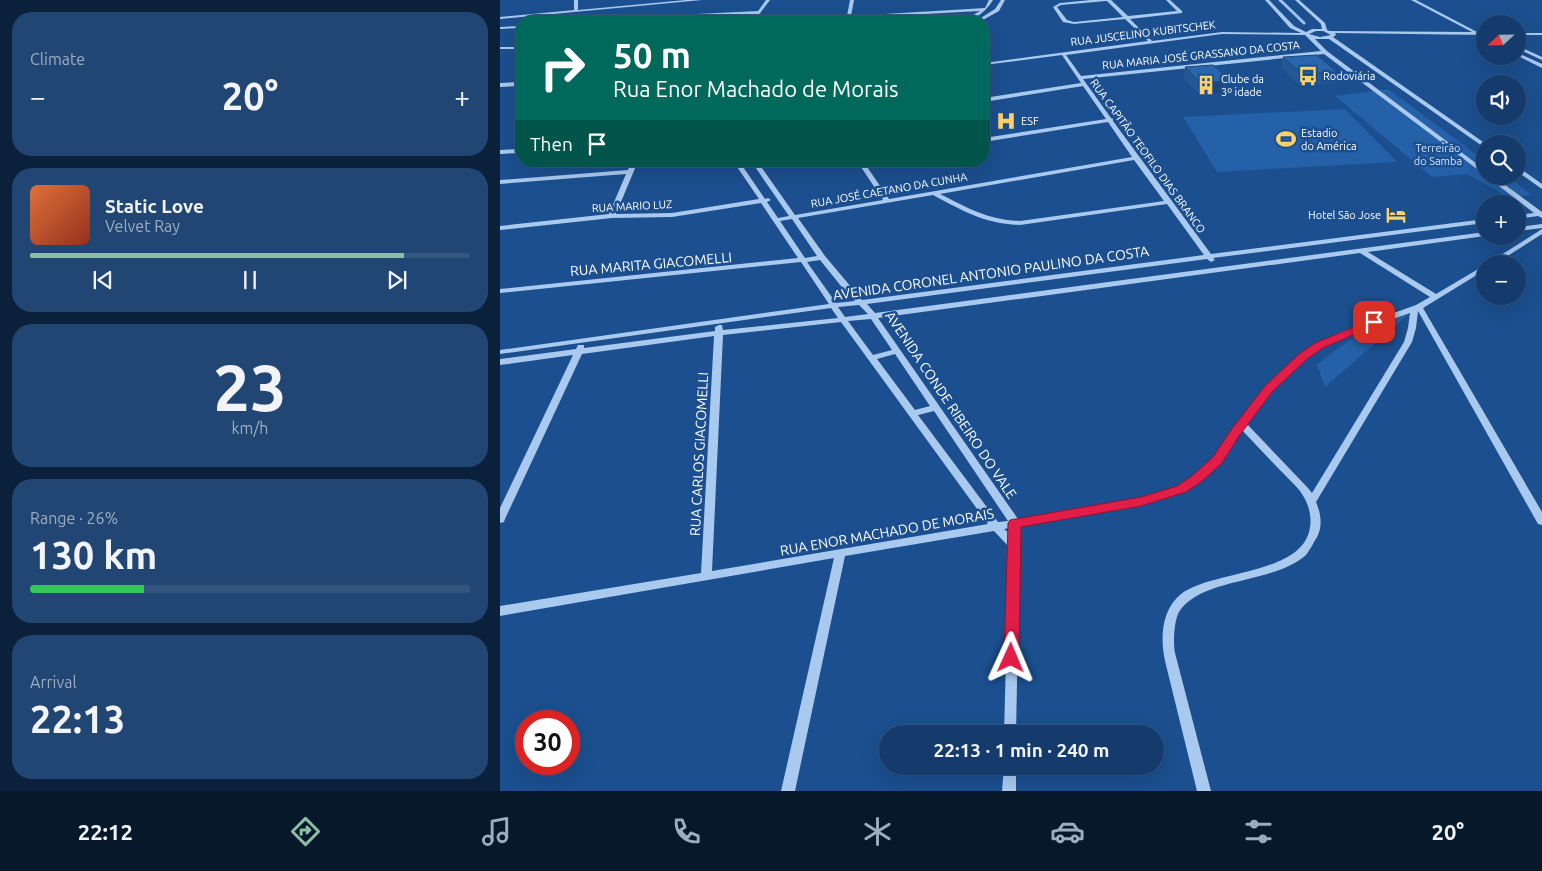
<!DOCTYPE html>
<html lang="en">
<head>
<meta charset="utf-8">
<style>
  :root { --surface:#143b6b; --page:#214673; --text:#f1f3f6; --muted:#9dadc1; --line:#33557e; --accent:#8abfa5 }
  body { margin:0; font-family:Ubuntu,sans-serif; background:var(--page); color:var(--text); height:100vh; display:flex; flex-direction:column; font-size:19px; white-space:nowrap }
  * { box-sizing:border-box; margin:0 }
  p { font-size:16px; color:var(--muted) }
  .icon { flex:none; width:28px; height:28px; fill:none; stroke:currentColor; stroke-width:2; stroke-linecap:round; stroke-linejoin:round }
  .map { position:relative; flex:1; overflow:hidden }
  .side { display:flex; flex-direction:column; gap:12px; padding:12px; background:#0b203b; width:500px }
  .side>* { flex:none }
  .guide { position:absolute; left:15px; top:15px; width:475px; height:152px; border-radius:20px; box-shadow:0 5px 20px #0002,0 0 0 1px var(--line); background:#00695c; color:#fff; overflow:hidden }
  .needle { width:32px; rotate:248deg }
  .buttons { position:absolute; left:976px; top:15px; display:grid; gap:10px }
  .buttons a { display:grid; place-items:center; width:50px; height:50px; border-radius:50%; background:var(--surface); box-shadow:0 5px 20px #0002,0 0 0 1px var(--line); font-size:25px }
  .speed { position:absolute; left:15px; top:710px; display:flex; gap:10px; font-size:25px; font-weight:700; text-align:center }
  .speed>* { display:grid; place-content:center; width:65px; height:65px; border-radius:50%; background:var(--surface); box-shadow:0 5px 20px #0002,0 0 0 1px var(--line); line-height:1 }
  .speed .limit { border:8px solid #d22; background:#fff; color:#111 }
  .pin { position:absolute; display:grid; place-items:center; width:42px; height:42px; color:#fff; margin:-21px; border-radius:10px; box-shadow:0 2px 8px #0006 }
  .me { position:absolute; width:55px; margin:-28px; rotate:1deg; stroke-linejoin:round; filter:drop-shadow(0 0 4px #0008) }
  .turn { display:flex; align-items:center; gap:18px; height:105px; padding:0 15px; font-size:22px }
  .turn .icon { width:65px; height:65px; stroke-width:2.5 }
  .turn b { display:block; font-size:35px; line-height:42px }
  .then { display:flex; align-items:center; height:48px; padding:0 15px; background:#0003; gap:10px; font-size:19px }
  .big { font-size:38px; font-weight:600; line-height:1.1 }
  .side .widget { flex:1; display:flex; flex-direction:column; justify-content:center; gap:8px; min-width:0; padding:0 18px; border-radius:20px; background:var(--page) }
  .side .dial { align-items:center; gap:0 }
  .dial b { font-size:65px; line-height:1 }
  .song { display:flex; align-items:center; gap:15px }
  .cover { width:60px; height:60px; border-radius:8px; background:linear-gradient(135deg,hsl(20 70% 55%),hsl(10 70% 35%)) }
  .played { height:5px; border-radius:2px; background:linear-gradient(90deg,var(--accent) 85%,var(--line) 85%) }
  .keys { display:flex; justify-content:space-around; direction:ltr }
  .heat { display:flex; justify-content:space-between; align-items:center; font-size:28px; direction:ltr }
  .charge { height:8px; border-radius:4px; background:linear-gradient(90deg,#34c759 26%,var(--line) 0) }
  .trip { position:absolute; left:379px; top:725px; width:285px; height:50px; border-radius:25px; background:var(--surface); box-shadow:0 5px 20px #0002,0 0 0 1px var(--line); font-weight:600; line-height:50px; text-align:center }
  .menu { display:flex; height:80px; justify-content:space-around; align-items:center; background:#08182b; color:var(--muted) }
  .menu .icon { width:35px; height:35px }
  .menu .on { color:var(--accent) }
  .menu b { font-size:22px; color:var(--text) }
  main { display:flex; flex:1; min-height:0 }
  .map>svg:first-child { display:block }
  .green { fill:#2461a8 }
  .lines { fill:none; stroke-linecap:round; stroke-linejoin:round }
  .stream { stroke:#9cc4f0; stroke-width:3 }
  .minor { fill:#a9c9ee; fill-rule:evenodd }
  .wall { fill:#245895 }
  .shaded-wall { fill:#1d4779 }
  .building { fill:#2a66ad; stroke:#1d4779 }
  .route { fill:#e11d48; stroke:#92132f }
  .labels { text-anchor:middle; stroke-width:5; stroke-linejoin:round; paint-order:stroke }
  .far-street-label { font-size:11px; fill:#fff; stroke:#1b4f8f }
  .far-poi-label { font-size:11px; fill:#fff; stroke:#1b4f8f; text-anchor:start }
  .far-park-label { font-size:11px; fill:#cfe3fa; stroke:#1b4f8f }
  .street-label { font-size:14px; fill:#fff; stroke:#1b4f8f }
</style>
</head>
<body>
<main>
<section class="side">
<div class="widget"><p>Climate</p>
<div class="heat"><a>−</a><b class="big">20°</b><a>+</a></div>
</div>
<div class="widget">
<div class="song"><i class="cover"></i><div><b>Static Love</b><p>Velvet Ray</p></div></div>
<div class="played"></div>
<div class="keys"><svg class="icon" aria-label="previous" viewBox="0 0 24 24"><path d="M18 5L8 12l10 7zM5 5v14"/></svg><svg class="icon" aria-label="pause" viewBox="0 0 24 24"><path d="M8 5v14M16 5v14"/></svg><svg class="icon" aria-label="next" viewBox="0 0 24 24"><path d="M6 5l10 7-10 7zM19 5v14"/></svg></div>
</div>
<div class="widget dial"><b>23</b><p>km/h</p></div>
<div class="widget"><p>Range · 26%</p><b class="big">130 km</b><div class="charge"></div></div>
<div class="widget"><p>Arrival</p><b class="big">22:13</b></div>
</section>
<div class="map">
<svg width="1042" height="791" viewBox="0 0 1042 791">
  <rect width="100%" height="100%" fill="#1b4f8f"/>
  <!-- green -->
  <path class="green" d="M888 89 985 161V176H1007L1032 195 1008 197 967 174 932 177 835 96Z
    M845 109 897 162 717 172 683 117Z
    M910 313 825 387 817 365C849 338 871 327 910 313Z"/>
  <g class="lines">
    <!-- stream -->
    <path class="stream" d="M780 0 804 23"/>
    <!-- minor -->
    <path class="minor" d="M74 0H78V10L186 0H202L0 19V17L74 10Z
      M266 0H270L254 21H250L255 14 177 17 173 21H169L176 15 258 11Z
      M350 0H354L351 16 485 8 489 0H493C487 10 474 22 462 21L480 11 351 18 350 21H346Z
      M501 0H505L499 11 481 21H476L495 9Z
      M591 0H611L628 16 677 11 666 0H670L682 11V13L630 19 652 41 722 32 801 33 790 28 765 0H769L794 26 806 32 812 29H822L821 24 795 0H799L825 23 827 30 830 31 972 32 911 0H916L979 33H985V35L835 33 836 35 833 37 986 144 985 148 829 39H815L827 51 985 170V175L824 54 583 79 611 118 613 119V121L711 254 985 219V223L713 258 715 260 711 262 707 259 367 304 375 313 985 232V236L868 252 936 294 985 265V270L923 308 1042 512V525L1038 524 918 311 916 328 912 342 816 502C822 516 823 530 814 542 812 546 809 551 806 555 774 584 701 577 679 612 674 621 673 643 675 653L711 791H697L666 665C660 642 660 611 681 594 713 570 804 575 810 527 812 515 808 503 802 494 798 487 790 481 784 474 770 460 756 445 742 430L720 462 700 481 685 491 641 506 520 526 516 734H504L509 547 494 531 345 556 295 791H281L334 558 0 616V606L201 573 214 336 82 354 5 519 4 522 0 523V508L73 355 0 365V359L76 349 78 345H84V348L215 331V327L219 325H222L223 330 338 318 331 308 0 354V350L329 304 301 262 0 293V289L298 258 261 203 172 217 112 218 0 230V226L109 214 126 174 0 184V180L128 170 132 161H138L116 214 172 213 259 199 233 161H239L265 199 268 198 271 200 267 202 278 218 289 216 251 161H257L295 215 383 200 357 161H363L389 199 632 157 608 122 484 142V138L606 119 583 86 484 102V98L581 83 562 55 484 65V63L648 41 625 19 574 24 563 22 553 7 560 3ZM606 1H607L623 17 574 22 567 20 557 7 561 5ZM816 31H823L831 35 820 37 809 34ZM722 34 805 35 821 51 581 76 566 55ZM634 160 664 201 520 221C488 220 468 208 440 194ZM433 195C463 211 485 224 520 225L667 204 704 255 362 300 325 256 298 218ZM292 219 317 256 305 258 280 221ZM860 253 930 297 916 305 841 332 816 344 800 355 766 387 732 431 714 458 694 477 679 487 641 499 518 519 378 318ZM320 260 349 296 355 301 336 303 307 262ZM359 305 368 314 345 317 338 307ZM910 313 908 328 904 342 812 493 808 488 747 424C768 396 790 367 821 348 848 332 880 324 910 313ZM371 319 392 350 373 355 348 321ZM341 322 488 524 212 571 223 335ZM395 354 430 406 415 410 377 359ZM434 411 508 521 498 522 418 415ZM510 528V534L504 529Z
      M21 26V28L0 29V27Z
      M1018 33H1042V35H1018Z
      M1018 46 1042 57V60L1018 49Z
      M0 47H21V49H0Z
      M1018 53 1042 64V68L1018 56Z
      M21 82V86L0 87V83Z
      M21 149V153L0 154V150Z
      M1018 167 1042 184V189L1018 172Z
      M986 176H993L1042 212V218L1038 216 1018 219V215L1034 213Z
      M1042 224V228L1018 231V227Z
      M1042 229V234L995 264H987Z
      M504 766H516V791H502Z"/>
  </g>
  <!-- wall -->
  <path class="wall" d="M783 57 837 72 835 83 800 86 781 68Z
    M685 67 731 81 729 92 700 95 684 78Z"/>
  <!-- shaded-wall -->
  <path class="shaded-wall" d="M731 81 729 92 700 95 701 83Z"/>
  <!-- building -->
  <path class="building" d="M817 55 837 72 802 74 783 57Z
    M713 65 731 81 701 83 685 67Z"/>
  <!-- route -->
  <path class="route" d="M874 319 878 320 879 322 878 324 823 348 807 359 773 391 739 436 722 463 701 482 686 492 641 506 521 527 519 658 517 663 511 664 506 663 504 658 508 523 510 520 641 497 677 486 692 476 713 457 731 430 765 386 799 354 815 343Z"/>
  <!-- icons -->
  <defs>
    <symbol id="bus-bare" viewBox="-9 -9 18 18"><path d="M-5-6H5V4H4V6H2V4H-2V6H-4V4H-5ZM-3.5-4V0h7V-4ZM-3.5 1.2v1.5H-2V1.2ZM2 1.2v1.5H3.5V1.2Z" fill="#ffd166" stroke="#1b4f8f" stroke-width="2.5" paint-order="stroke"/></symbol>
    <symbol id="building-bare" viewBox="-9 -9 18 18"><path d="M-4-6H4V6H1V3H-1V6H-4ZM-2.5-4.3h1.7v1.8h-1.7ZM.8-4.3h1.7v1.8H.8ZM-2.5-1h1.7V.8h-1.7ZM.8-1h1.7V.8H.8Z" fill="#ffd166" stroke="#1b4f8f" stroke-width="2.5" paint-order="stroke"/></symbol>
    <symbol id="hospital-bare" viewBox="-9 -9 18 18"><path d="M-5-5h3v3.5h4V-5h3V5h-3V1.5h-4V5h-3Z" fill="#ffd166" stroke="#1b4f8f" stroke-width="2.5" paint-order="stroke"/></symbol>
    <symbol id="stadium-bare" viewBox="-9 -9 18 18"><path d="M0-5a6.5 5 0 1 0 0 10a6.5 5 0 1 0 0-10ZM-3.5-1.8h7v3.6h-7Z" fill="#ffd166" stroke="#1b4f8f" stroke-width="2.5" paint-order="stroke"/></symbol>
    <symbol id="hotel-bare" viewBox="-9 -9 18 18"><path d="M-6-4.5h1.5V1H6V5H4.5V3h-9V5H-6ZM-4 0a1.8 1.8 0 1 1 3.6 0ZM.5 0V-2.5h3Q6-2.5 6 0Z" fill="#ffd166" stroke="#1b4f8f" stroke-width="2.5" paint-order="stroke"/></symbol>
  </defs>
  <g fill-rule="evenodd">
    <use href="#bus-bare" x="794" y="62" width="28" height="28"/>
    <use href="#building-bare" x="692" y="71" width="28" height="28"/>
    <use href="#hospital-bare" x="492" y="107" width="28" height="28"/>
    <use href="#stadium-bare" x="772" y="125" width="28" height="28"/>
    <use href="#hotel-bare" x="882" y="201" width="28" height="28"/>
  </g>
  <g class="labels">
    <!-- far-street labels -->
    <g class="far-street-label">
      <text transform="translate(643 33) rotate(-7)" y="4">RUA JUSCELINO KUBITSCHEK</text>
      <text transform="translate(701 55) rotate(-6)" y="4">RUA MARIA JOSÉ GRASSANO DA COSTA</text>
      <text transform="translate(648 156) rotate(54)" y="4">RUA CAPITÃO TEOFILO DIAS BRANCO</text>
      <text transform="translate(389 190) rotate(-10)" y="4">RUA JOSÉ CAETANO DA CUNHA</text>
      <text transform="translate(132 206) rotate(-3)" y="4">RUA MARIO LUZ</text>
    </g>
    <!-- far-poi labels -->
    <g class="far-poi-label">
      <text x="823" y="80">Rodoviária</text>
      <text x="721" y="83">Clube da<tspan x="721" dy="13">3º idade</tspan></text>
      <text x="521" y="125">ESF</text>
      <text x="801" y="137">Estadio<tspan x="801" dy="13">do América</tspan></text>
      <text x="881" y="219" text-anchor="end">Hotel São Jose</text>
    </g>
    <!-- far-park labels -->
    <g class="far-park-label">
      <text x="938" y="152">Terreirão<tspan x="938" dy="13">do Samba</tspan></text>
    </g>
    <!-- street labels -->
    <g class="street-label">
      <text transform="translate(151 264) rotate(-5)" y="5">RUA MARITA GIACOMELLI</text>
      <text transform="translate(491 273) rotate(-8)" y="5">AVENIDA CORONEL ANTONIO PAULINO DA COSTA</text>
      <text transform="translate(451 405) rotate(56)" y="5">AVENIDA CONDE RIBEIRO DO VALE</text>
      <text transform="translate(199 454) rotate(-87)" y="5">RUA CARLOS GIACOMELLI</text>
      <text transform="translate(387 532) rotate(-10)" y="5">RUA ENOR MACHADO DE MORAIS</text>
    </g>
  </g>
</svg>
<div class="buttons">
<a><svg class="needle" viewBox="-14 -14 28 28"><path d="M0-13l5 13h-10z" fill="#e53935"/><path d="M0 13l5-13h-10z" fill="#9dadc1"/></svg></a>
<a><svg class="icon" aria-label="sound" viewBox="0 0 24 24"><path d="M4 9h4l5-4v14l-5-4H4zM17 9q2 3 0 6"/></svg></a>
<a><svg class="icon" aria-label="search" viewBox="0 0 24 24"><circle cx="10" cy="10" r="6"/><path d="M15 15l6 6"/></svg></a>
<a>+</a>
<a>−</a>
</div>
<div class="speed"><div class="limit">30</div></div>
<div class="pin" style="left:874px;top:322px;background:#d93025"><svg class="icon" aria-label="arrive" viewBox="0 0 24 24"><path d="M6 21V4h12l-3 4 3 4H6"/></svg></div>
<svg class="me" style="left:511px;top:658px" viewBox="-20 -20 40 40"><path d="M0-17L14 15 0 8-14 15z" fill="#e11d48" stroke="#fff" stroke-width="4"/></svg>
<div class="trip">22:13 · 1 min · 240 m</div>
<div class="guide">
<div class="turn"><svg class="icon" aria-label="right" viewBox="0 0 24 24"><path d="M7 20v-9h11M14 6l5 5-5 5"/></svg><div><b>50 m</b>Rua Enor Machado de Morais</div></div>
<div class="then">Then<svg class="icon" aria-label="arrive" viewBox="0 0 24 24"><path d="M6 21V4h12l-3 4 3 4H6"/></svg></div>
</div>
</div>
</main>
<nav class="menu">
<b>22:12</b>
<svg class="icon on" aria-label="directions" viewBox="0 0 24 24"><path d="M12 3l9 9-9 9-9-9zM9 14v-3h6M13 9l2 2-2 2"/></svg>
<svg class="icon" aria-label="music" viewBox="0 0 24 24"><path d="M9 18V5l10-2v13"/><circle cx="6" cy="18" r="3"/><circle cx="16" cy="16" r="3"/></svg>
<svg class="icon" aria-label="phone" viewBox="0 0 24 24"><path d="M5 4h4l2 5-3 2q2 4 5 5l2-3 5 2v4C11 20 4 13 5 4z"/></svg>
<svg class="icon" aria-label="climate" viewBox="0 0 24 24"><path d="M12 3v18M4 7l16 10M4 17L20 7"/></svg>
<svg class="icon" aria-label="car" viewBox="0 0 24 24"><path d="M5 17H2v-5l4-1 3-4h7l3 4 3 1v5h-3M9 17h6M6 11h13"/><circle cx="7" cy="17" r="2"/><circle cx="17" cy="17" r="2"/></svg>
<svg class="icon" aria-label="filters" viewBox="0 0 24 24"><path d="M4 7h16M4 17h16"/><circle cx="9" cy="7" r="2"/><circle cx="15" cy="17" r="2"/></svg>
<b>20°</b>
</nav>
</body>
</html>
